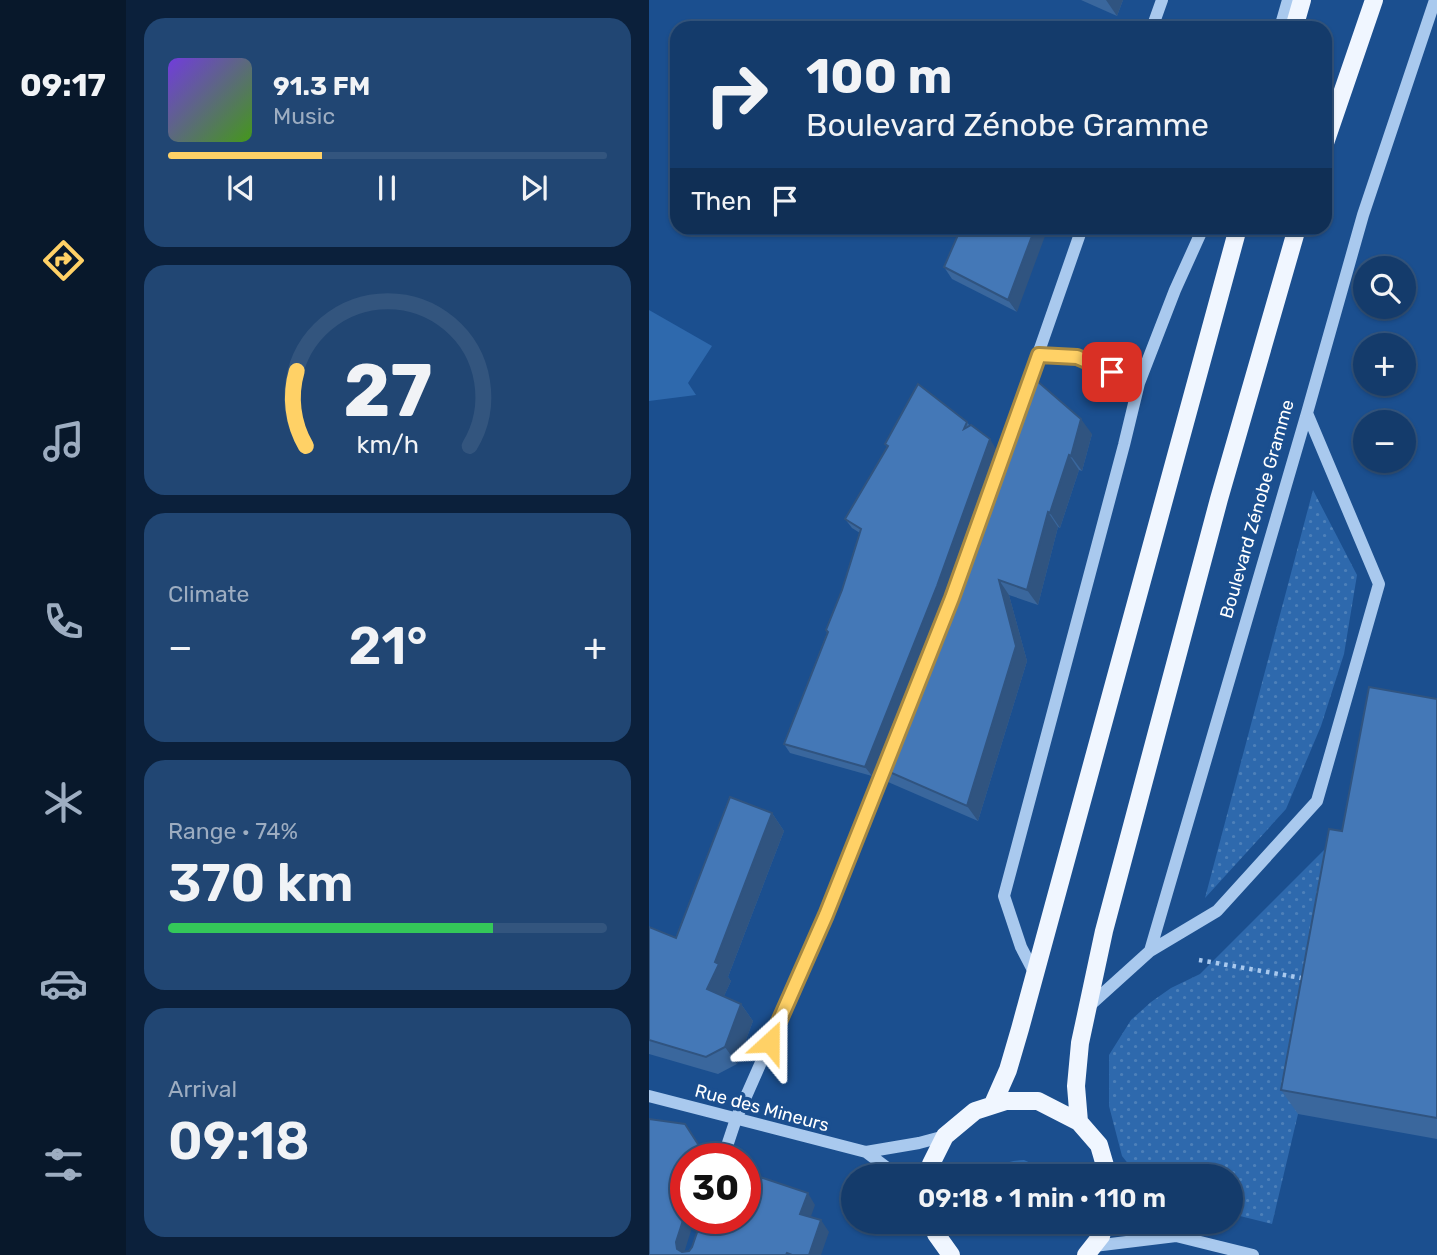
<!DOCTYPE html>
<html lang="en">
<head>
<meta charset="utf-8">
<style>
  :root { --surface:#143b6b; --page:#214673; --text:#f1f3f6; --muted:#9dadc1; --line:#33557e; --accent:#ffd166 }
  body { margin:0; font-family:Rubik,sans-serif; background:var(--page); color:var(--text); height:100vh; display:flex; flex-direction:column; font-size:26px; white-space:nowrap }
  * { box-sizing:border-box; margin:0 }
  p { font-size:23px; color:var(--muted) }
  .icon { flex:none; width:38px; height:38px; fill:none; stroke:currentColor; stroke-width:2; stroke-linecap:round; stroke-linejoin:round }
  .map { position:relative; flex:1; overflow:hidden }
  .drawer { display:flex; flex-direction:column; gap:18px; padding:18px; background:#0b203b; width:523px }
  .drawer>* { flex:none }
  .top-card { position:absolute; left:21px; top:21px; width:662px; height:214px; border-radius:21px; box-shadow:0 2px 5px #0004,0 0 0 2px var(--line); background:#143b6b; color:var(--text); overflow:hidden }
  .controls { position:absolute; left:704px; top:256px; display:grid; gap:14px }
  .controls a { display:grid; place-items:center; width:63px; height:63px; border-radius:50%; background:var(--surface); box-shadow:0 2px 5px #0004,0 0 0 2px var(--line); font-size:35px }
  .speed { position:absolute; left:21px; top:1143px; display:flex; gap:14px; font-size:35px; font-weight:700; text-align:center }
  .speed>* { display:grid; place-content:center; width:91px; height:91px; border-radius:50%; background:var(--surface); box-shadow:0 2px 5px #0004,0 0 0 2px var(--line); line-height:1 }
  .speed .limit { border:10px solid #d22; background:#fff; color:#111 }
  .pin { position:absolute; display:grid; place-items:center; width:60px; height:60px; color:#fff; margin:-30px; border-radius:14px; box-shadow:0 4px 10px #0006 }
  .me { position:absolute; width:77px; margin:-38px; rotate:24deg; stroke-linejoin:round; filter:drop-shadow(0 0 5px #0008) }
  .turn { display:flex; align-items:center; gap:24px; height:147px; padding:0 21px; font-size:32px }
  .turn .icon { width:91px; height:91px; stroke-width:2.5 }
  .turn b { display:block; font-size:49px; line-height:60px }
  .then { display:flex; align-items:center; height:66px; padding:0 21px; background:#0003; gap:14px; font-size:26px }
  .big { font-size:52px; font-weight:600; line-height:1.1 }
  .drawer .widget { flex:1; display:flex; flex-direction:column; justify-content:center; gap:10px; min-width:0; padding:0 24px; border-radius:21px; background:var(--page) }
  .drawer .dial { align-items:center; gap:0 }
  .dial svg { height:182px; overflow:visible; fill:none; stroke:var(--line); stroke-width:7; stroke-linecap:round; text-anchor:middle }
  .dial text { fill:var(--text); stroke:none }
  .song { display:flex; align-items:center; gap:21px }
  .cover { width:84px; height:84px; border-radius:10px; background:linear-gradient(135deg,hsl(260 70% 55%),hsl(100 70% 35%)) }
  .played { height:7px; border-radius:4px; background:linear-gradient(90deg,var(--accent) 35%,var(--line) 35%) }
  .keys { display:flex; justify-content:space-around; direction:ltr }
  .heat { display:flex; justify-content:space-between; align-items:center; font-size:38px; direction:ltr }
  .charge { height:10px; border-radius:5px; background:linear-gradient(90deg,#34c759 74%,var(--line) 0) }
  .trip { position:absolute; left:192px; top:1164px; width:402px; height:70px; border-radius:35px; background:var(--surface); box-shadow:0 2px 5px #0004,0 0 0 2px var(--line); font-weight:600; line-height:70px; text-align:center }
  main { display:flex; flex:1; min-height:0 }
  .dock { display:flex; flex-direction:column; width:126px; justify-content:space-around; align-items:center; background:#08182b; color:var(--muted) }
  .dock .icon { width:49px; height:49px }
  .dock .on { color:var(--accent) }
  .dock b { font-size:32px; color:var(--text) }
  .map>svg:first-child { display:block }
  .grass { fill:url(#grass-dots) }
  .green { fill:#2e69ad }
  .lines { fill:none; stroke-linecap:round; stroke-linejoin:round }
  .path { stroke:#a9c9ee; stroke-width:4.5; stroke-dasharray:3.5 5; stroke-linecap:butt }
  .minor { stroke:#a9c9ee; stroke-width:12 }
  .major { stroke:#f0f6ff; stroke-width:18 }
  .wall { fill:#3a679d }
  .shaded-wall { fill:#305480 }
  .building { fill:#4478b7; stroke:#305480; stroke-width:2 }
  .route-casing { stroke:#a68842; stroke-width:18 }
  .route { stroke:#ffd166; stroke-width:12 }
  .labels { text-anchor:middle; stroke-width:7; stroke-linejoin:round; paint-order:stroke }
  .street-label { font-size:18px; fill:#fff; stroke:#1b4f8f }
</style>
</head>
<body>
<main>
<nav class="dock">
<b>09:17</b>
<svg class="icon on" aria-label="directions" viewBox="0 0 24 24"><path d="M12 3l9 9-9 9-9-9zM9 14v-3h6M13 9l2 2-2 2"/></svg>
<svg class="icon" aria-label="music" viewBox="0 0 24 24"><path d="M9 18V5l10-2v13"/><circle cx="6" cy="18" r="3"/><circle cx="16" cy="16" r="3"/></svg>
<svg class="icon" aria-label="phone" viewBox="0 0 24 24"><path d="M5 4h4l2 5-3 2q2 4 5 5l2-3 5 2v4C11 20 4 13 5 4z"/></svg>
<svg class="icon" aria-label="climate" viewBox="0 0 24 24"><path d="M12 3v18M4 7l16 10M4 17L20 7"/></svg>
<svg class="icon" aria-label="car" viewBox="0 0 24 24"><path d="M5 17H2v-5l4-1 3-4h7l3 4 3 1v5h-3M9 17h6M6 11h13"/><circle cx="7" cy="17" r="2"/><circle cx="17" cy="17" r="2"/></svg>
<svg class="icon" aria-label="filters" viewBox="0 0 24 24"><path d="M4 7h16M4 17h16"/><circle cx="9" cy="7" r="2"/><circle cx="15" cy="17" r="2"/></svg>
</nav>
<section class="drawer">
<div class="widget">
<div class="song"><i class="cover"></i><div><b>91.3 FM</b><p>Music</p></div></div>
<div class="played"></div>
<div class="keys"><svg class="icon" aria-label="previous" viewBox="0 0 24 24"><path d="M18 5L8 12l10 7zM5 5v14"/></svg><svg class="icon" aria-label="pause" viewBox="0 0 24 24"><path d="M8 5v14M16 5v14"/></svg><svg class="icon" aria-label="next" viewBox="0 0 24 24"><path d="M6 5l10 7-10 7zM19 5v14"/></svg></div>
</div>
<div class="widget dial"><svg viewBox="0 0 100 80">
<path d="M14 69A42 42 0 1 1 86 69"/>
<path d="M14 69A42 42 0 0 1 10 36" stroke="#ffd166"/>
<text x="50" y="56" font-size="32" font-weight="700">27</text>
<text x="50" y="72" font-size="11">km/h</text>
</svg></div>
<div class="widget"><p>Climate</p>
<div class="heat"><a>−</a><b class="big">21°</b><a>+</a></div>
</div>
<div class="widget"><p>Range · 74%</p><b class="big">370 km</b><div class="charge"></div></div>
<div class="widget"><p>Arrival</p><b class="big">09:18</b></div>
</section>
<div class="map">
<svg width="788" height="1255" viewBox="0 0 788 1255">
  <defs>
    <pattern id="grass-dots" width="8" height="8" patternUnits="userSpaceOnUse" patternTransform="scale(1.75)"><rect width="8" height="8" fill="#2e69ad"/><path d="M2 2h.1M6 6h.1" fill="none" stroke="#4d80b9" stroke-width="1.8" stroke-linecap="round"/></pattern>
  </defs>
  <rect width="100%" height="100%" fill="#1b4f8f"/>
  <!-- grass -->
  <path class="grass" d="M664 490 708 575 695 654 672 726 637 809 556 898Z
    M677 848 649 1114 623 1224 583 1214V1176H489L473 1156 460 1106V1055L482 1020 502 1002 522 988 551 974Z
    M375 1160C384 1164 392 1167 398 1176H341C348 1163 361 1161 375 1160Z"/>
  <!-- green -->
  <path class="green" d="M0 310 63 346 39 383 47 395 0 401Z"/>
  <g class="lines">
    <!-- path -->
    <path class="path" d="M550 960 658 979"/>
    <!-- minor -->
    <path class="minor" d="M503 28 513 0
      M631 28 639 0
      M390 355 428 357 490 383
      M351 463 433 228
      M501 951 568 911 668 801 730 584 658 413
      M386 974 372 947 355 896 475 445 490 383 526 290 554 228
      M439 1007 501 951 658 413 714 215 786 0
      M0 1096 217 1152 270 1143 296 1136
      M217 1152 249 1176
      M74 1158 87 1119 177 915 239 758
      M510 1222 527 1236
      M445 1246 527 1236 604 1255"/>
    <!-- major -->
    <path class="major" d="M645 28 653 0
      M676 143 725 0
      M344 1104 359 1070 371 1029 589 228
      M430 1122 427 1086 431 1043 455 931 570 499 648 228
      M281 1176 282 1164 296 1136 326 1111 357 1101H389L430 1122 450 1145 459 1176
      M283 1222 287 1234 302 1255
      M437 1255 452 1236 456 1222"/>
  </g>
  <!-- wall -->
  <path class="wall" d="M432 0H474L468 16Z
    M312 228 368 312 303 279 295 267Z
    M318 422 321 426 347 449 295 595 223 776 141 753 135 744 178 633 177 630 193 590 211 533 203 528 196 519 238 447 236 444Z
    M443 434 433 471 430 470 411 528 409 527 389 605 360 595 378 661 329 821 239 782 229 767 361 452Z
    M788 699V1139L649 1114 632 1090 693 831Z
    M123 813 135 831 79 977 82 981 75 996 92 1004 104 1021 88 1064 69 1074 0 1054V927L27 938Z"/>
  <!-- shaded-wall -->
  <path class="shaded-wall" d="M457 0H474L468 16Z
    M386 228H399L368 312 359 300Z
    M432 419 443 434 433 471 422 456Z
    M341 439 347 449 295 595 223 776 216 767Z
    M420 455 430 470 411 528 401 513Z
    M399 512 409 527 389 605 378 590Z
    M350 580 360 595 378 661 329 821 318 806Z
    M123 813 135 831 79 977 82 981 70 1007 58 989 66 962Z
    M92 1004 104 1021 88 1064 76 1047Z
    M159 1193 166 1205 159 1225 151 1214Z
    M37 1211V1218H46L35 1253 28 1249 27 1242Z
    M172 1220 180 1232 172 1255H160Z"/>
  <!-- building -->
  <path class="building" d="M312 228H386L359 300 295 267Z
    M387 380 432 419 422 456 420 455 401 513 399 512 378 590 350 580 367 646 318 806 229 767 301 586 351 445 361 452Z
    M269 384 318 422 315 429 322 425 341 439 288 586 216 767 135 744 179 632 177 630 193 590 212 529 196 519 239 446 236 444Z
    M720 687 788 699V1118L632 1090 680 829 693 831Z
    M81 797 123 813 66 962 70 964 58 989 92 1004 76 1047 57 1057 0 1040V927L27 938Z
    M0 1119 36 1124 58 1158H37V1211L27 1242 28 1249 33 1252 40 1251 43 1247 53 1218H96V1172L159 1193 151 1214 172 1220 160 1255H143L138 1253 137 1255H0Z"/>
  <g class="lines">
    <defs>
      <path id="route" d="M121 1042 177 915 303 598 390 355 428 357 463 372"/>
    </defs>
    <!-- route casing -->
    <use href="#route" class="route-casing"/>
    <!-- route -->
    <use href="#route" class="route"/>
  </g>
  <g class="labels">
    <!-- street labels -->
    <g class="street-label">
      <text transform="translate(608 509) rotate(-74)" y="6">Boulevard Zénobe Gramme</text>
      <text transform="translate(113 1108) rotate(15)" y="6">Rue des Mineurs</text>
    </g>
  </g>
</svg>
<div class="controls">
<a><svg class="icon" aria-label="search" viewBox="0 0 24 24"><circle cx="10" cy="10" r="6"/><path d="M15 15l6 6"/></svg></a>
<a>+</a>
<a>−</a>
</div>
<div class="speed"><div class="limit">30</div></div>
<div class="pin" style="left:463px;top:372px;background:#d93025"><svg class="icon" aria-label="arrive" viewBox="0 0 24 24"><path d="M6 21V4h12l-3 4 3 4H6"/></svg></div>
<svg class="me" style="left:121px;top:1042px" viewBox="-20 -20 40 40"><path d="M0-17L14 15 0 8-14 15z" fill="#ffd166" stroke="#fff" stroke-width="4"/></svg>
<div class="trip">09:18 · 1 min · 110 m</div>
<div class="top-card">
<div class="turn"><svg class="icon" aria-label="right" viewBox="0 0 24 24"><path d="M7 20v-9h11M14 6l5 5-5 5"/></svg><div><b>100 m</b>Boulevard Zénobe Gramme</div></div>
<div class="then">Then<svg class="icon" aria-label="arrive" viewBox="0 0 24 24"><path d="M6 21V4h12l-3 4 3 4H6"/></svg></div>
</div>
</div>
</main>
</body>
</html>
